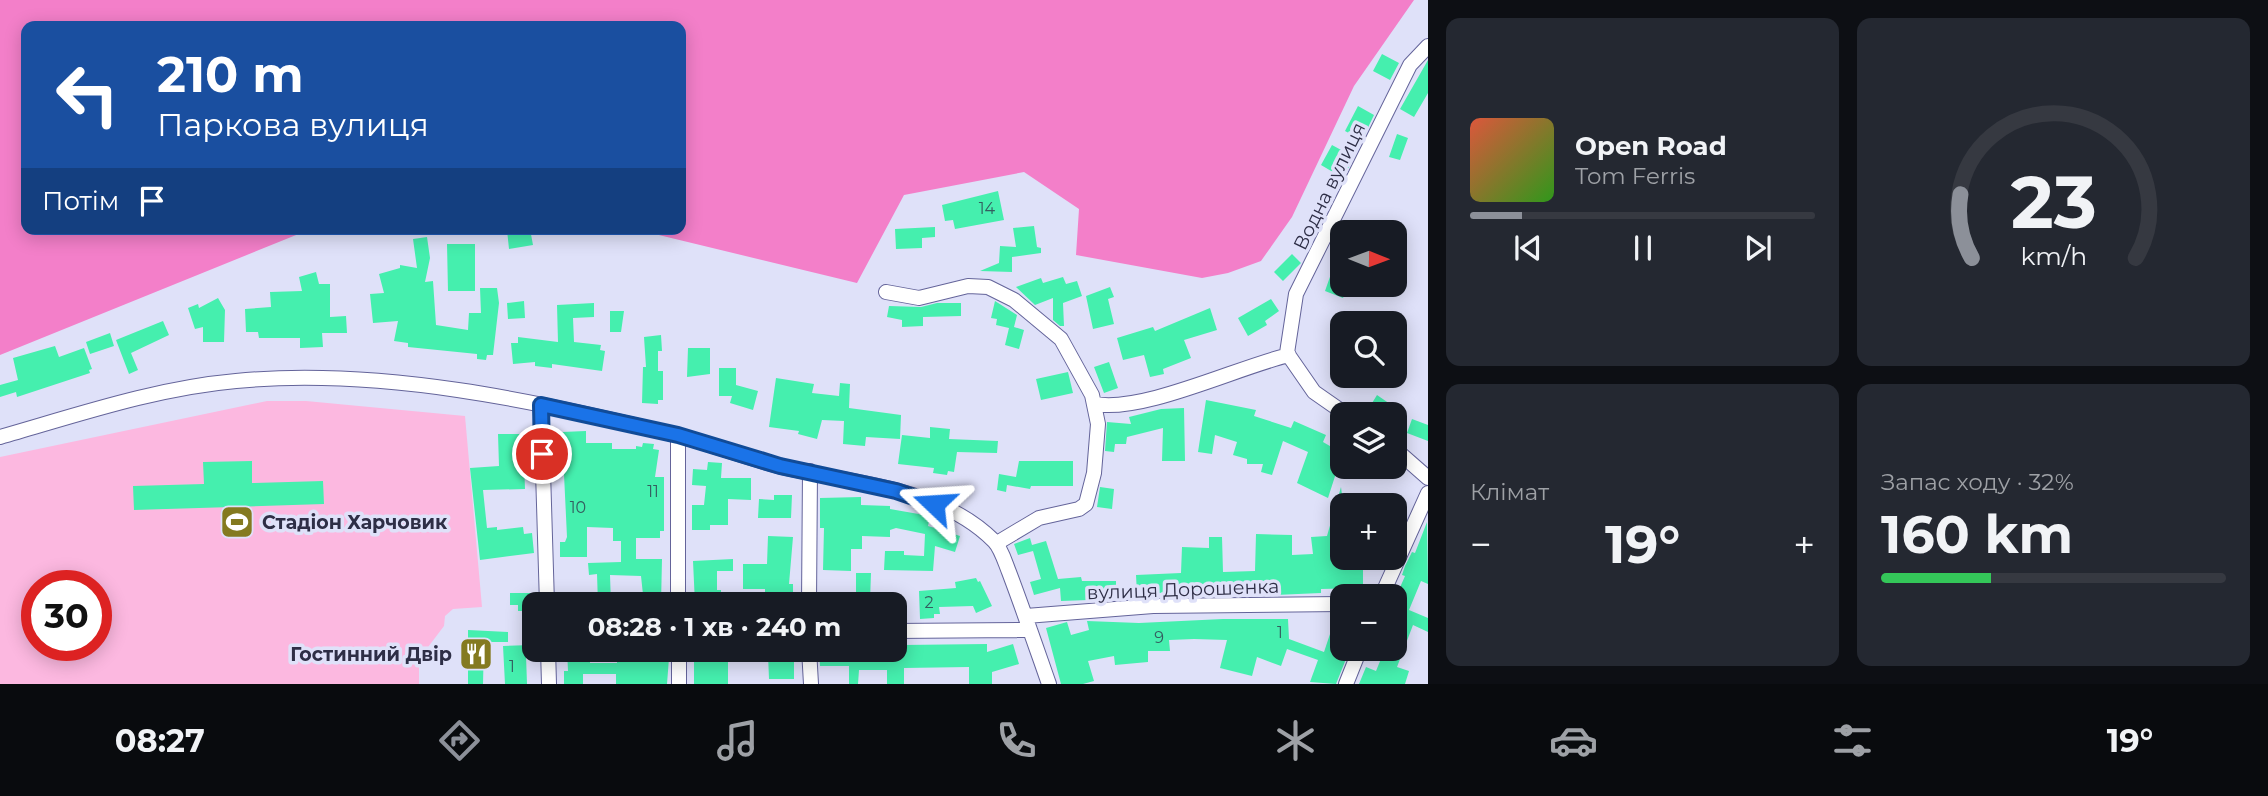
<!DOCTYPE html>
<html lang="uk">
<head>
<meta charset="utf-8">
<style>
  :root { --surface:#171b24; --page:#242831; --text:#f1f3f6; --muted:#9ea1a6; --line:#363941; --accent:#8c9099 }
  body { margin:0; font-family:Montserrat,sans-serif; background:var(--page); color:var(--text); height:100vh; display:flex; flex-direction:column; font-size:26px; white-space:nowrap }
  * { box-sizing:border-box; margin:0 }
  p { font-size:23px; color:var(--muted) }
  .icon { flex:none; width:38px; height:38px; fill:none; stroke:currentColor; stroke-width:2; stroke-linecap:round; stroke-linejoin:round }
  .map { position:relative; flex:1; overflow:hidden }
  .drawer { display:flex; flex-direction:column; gap:18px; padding:18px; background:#0d0f14; width:840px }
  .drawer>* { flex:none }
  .hud { position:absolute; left:21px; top:21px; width:665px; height:214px; border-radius:14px; box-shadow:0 4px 18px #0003; background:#1a4fa0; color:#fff; overflow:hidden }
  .needle { width:46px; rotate:91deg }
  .buttons { position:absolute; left:1330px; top:220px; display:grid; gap:14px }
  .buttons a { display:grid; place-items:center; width:77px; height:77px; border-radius:14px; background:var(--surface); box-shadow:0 4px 18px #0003; font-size:35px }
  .speed { position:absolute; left:21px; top:570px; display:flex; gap:14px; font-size:35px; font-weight:700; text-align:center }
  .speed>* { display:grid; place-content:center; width:91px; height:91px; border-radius:50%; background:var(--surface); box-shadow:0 4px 18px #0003; line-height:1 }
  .speed .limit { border:10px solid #d22; background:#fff; color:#111 }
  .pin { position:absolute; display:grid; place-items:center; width:60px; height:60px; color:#fff; margin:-30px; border:4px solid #fff; border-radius:50%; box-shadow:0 2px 7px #0007 }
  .me { position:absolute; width:77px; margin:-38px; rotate:290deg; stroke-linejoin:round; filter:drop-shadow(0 0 5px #0008) }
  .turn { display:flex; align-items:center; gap:24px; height:147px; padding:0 21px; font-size:32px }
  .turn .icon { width:91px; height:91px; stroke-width:2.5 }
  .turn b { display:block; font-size:49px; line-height:60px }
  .then { display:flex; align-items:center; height:66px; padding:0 21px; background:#0003; gap:14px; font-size:26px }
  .big { font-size:52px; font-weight:700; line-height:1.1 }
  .drawer .widget { flex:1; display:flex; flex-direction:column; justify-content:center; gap:10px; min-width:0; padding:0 24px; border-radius:14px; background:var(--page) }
  .drawer .dial { align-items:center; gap:0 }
  .dial svg { height:182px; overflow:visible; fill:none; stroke:var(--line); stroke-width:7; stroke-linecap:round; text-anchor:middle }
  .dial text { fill:var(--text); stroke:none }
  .song { display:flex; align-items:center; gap:21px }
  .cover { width:84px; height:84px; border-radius:10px; background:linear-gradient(135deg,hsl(10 70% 55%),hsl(110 70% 35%)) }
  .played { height:7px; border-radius:4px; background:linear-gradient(90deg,var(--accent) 15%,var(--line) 15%) }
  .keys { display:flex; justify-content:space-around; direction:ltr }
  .heat { display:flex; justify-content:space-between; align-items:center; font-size:38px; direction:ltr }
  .charge { height:10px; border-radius:5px; background:linear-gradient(90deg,#34c759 32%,var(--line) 0) }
  .drawer .tiles { flex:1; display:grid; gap:18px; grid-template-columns:repeat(2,1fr) }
  .trip { position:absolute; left:522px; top:592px; width:385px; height:70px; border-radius:14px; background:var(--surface); box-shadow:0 4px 18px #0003; font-weight:700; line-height:70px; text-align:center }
  .tab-bar { display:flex; height:112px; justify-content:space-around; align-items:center; background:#090b0e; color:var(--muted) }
  .tab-bar .icon { width:49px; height:49px }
  .tab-bar .active { color:var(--accent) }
  .tab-bar b { font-size:32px; color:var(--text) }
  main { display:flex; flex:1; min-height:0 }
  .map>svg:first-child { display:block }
  .green { fill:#fcb8e0; fill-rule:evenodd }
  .forest { fill:#f37fc9 }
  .building { fill:#45efae }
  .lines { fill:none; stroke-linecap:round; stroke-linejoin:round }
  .street-casing { stroke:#64649a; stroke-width:16 }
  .street { stroke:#fff; stroke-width:14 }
  .route-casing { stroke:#114b97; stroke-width:18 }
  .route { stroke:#1a73e8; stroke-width:12 }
  .labels { text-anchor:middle; stroke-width:7; stroke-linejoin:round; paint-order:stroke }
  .number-label { font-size:16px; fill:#345e60 }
  .street-label { font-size:19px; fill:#2e2e46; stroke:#dfe1f9 }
  .poi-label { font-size:19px; font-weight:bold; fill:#2e2e46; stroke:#dfe1f9; text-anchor:start }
</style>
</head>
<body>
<main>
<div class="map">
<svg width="1428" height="684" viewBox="0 0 1428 684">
  <rect width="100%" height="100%" fill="#dfe1f9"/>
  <!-- green -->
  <path class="green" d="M267 401H306L465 416 482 607 453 609 445 616 444 626 419 659V684H0V457ZM37 586H96V646H37Z"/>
  <!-- forest -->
  <path class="forest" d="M0 0H1414L1354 86 1292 217 1261 261 1228 273 1202 278 1076 255 1079 209 1024 172 904 195 857 283 634 229H681V26H26V229H311L0 355Z"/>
  <!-- building -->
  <path class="building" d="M1382 54 1399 63 1390 80 1373 71Z
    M1428 60V93L1414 117 1400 109Z
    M1358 106 1374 115 1362 140 1345 131Z
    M1397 134 1408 138 1400 160 1389 157Z
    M1332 145 1354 157 1343 178 1321 165Z
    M998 191 1004 220 955 229 953 220 945 221 942 205Z
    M1034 226 1037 247 1041 248V253L1012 257V272L980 271 999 263 1000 246 1016 247 1013 228Z
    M935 227V237L922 238V248L896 249 895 229Z
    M530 229 533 245 509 249 507 230Z
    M427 237 430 258 425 282 433 281 436 325 468 330 469 313H481L480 288H497L499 303 493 355H487L486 360 477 359V354L408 347V343L394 341 398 321 373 323 370 294 384 293 379 274 400 268V265L417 268 413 239Z
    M447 244H475V291H448Z
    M1292 254 1301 263 1283 281 1274 272Z
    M316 272 319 284H330V317L346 316 347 333H322L323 347 300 348V338H259L258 332H246L245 309 271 307 270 292 302 291 299 277Z
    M1331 274 1342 279V285H1349L1343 298 1325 291Z
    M1063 277 1066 284 1077 281 1082 296 1063 303 1064 326H1060L1053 320V298L1035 305 1016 287 1041 278 1043 283Z
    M1110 287 1114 297 1108 299 1114 324 1093 329 1086 296Z
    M218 298 225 310 224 342H203V327L195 329 188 308 198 304 199 308Z
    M1271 299 1279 311 1265 321 1267 325 1248 336 1238 318Z
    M524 301 525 318 508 319 507 303Z
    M995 301 1017 315 1014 327 1024 330 1019 349 1005 345 1009 328 996 325 997 319 991 318Z
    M594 303V317L573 318 574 342 601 345 600 350 605 351 602 371 552 364V368L535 366V362L513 364 511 343H518V337L558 342 557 305Z
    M937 303H961V316L923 317V326L902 327V320L887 317 889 306 921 307Z
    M1210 308 1217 330 1184 340 1191 358 1163 369 1164 374 1150 377 1144 355 1123 360 1117 338 1153 327 1155 331Z
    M610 311H624L621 332H610Z
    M163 321 169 335 131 353 138 370 129 374 116 340Z
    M110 333 114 346 90 354 86 342Z
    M661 335 662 351H658V371H663V400H658V404L642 403 643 367H646L644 337Z
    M55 346 59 357 84 348 92 369 89 370 90 373 17 397 16 392 0 397V385L18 380 13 358Z
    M688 348H710V374L687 377Z
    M1109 362 1118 388 1104 393 1094 367Z
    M719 368H736V385L758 391 753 410 730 403 732 396H719Z
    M1068 372 1073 393 1041 400 1036 379Z
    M776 378 814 384 812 393 839 396 840 383 850 384 849 408 901 415 900 439 866 437 865 446 843 444 844 421 822 420 817 439 798 434 799 431 769 427Z
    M1377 395 1393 406 1387 415H1379L1369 408Z
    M1206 400 1256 410 1254 416 1291 428 1294 421 1326 435 1323 442 1342 453V472L1337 470 1328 498 1297 483 1308 452 1283 441 1272 475 1261 472 1263 464H1247V459L1233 455 1237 442 1215 435 1212 454 1198 452Z
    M1184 408 1185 461H1162L1163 428 1127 437 1126 444H1115L1114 452 1105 451 1107 422 1131 424 1129 417 1161 409Z
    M1412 419 1428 425V441L1407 433Z
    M930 427 950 429 949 439 998 441 997 453 957 452 954 472 948 471 947 475 933 473 934 468 898 464 902 435 930 438Z
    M586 431V443H612V449H636V446L642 447 643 443 654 444 653 449 659 450 655 477H664V531H660V538H636V559H662L661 604H644L641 576 610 575 611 604H598L597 574 589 575 588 563 621 562V541H613V528L587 527V557H560V542H565L567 537 562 432Z
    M498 434H523L525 489 483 490 487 528 497 527V530L523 527 524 534 532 533 534 553 480 560 470 468 499 466Z
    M252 461V483L323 481 324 504 134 510 133 486 204 484 203 462Z
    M1019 461H1073V486H1031L1030 489 1007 485 1006 492 997 490 999 474 1016 477Z
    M708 462 722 463 721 478H751V500L728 499V525H710V530H692V505H704L706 486 692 485 693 469 707 470Z
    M1100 487 1114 489 1112 509 1097 507Z
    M1341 487 1342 495 1369 504 1342 506V560H1363V588L1321 589V593L1275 595H1240V592L1197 593V596H1181L1180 592 1137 594 1136 575 1181 573 1182 547 1209 548V537H1222L1223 572 1255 571 1256 534 1292 535V555L1313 554 1311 537 1327 536Z
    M774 495H792L791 518H758L759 499 774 500Z
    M861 497V505L890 506V509L930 516 928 526 960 536 955 552 935 546 933 571 884 570 885 551H904V555L924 556 925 534 896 528 890 530V537L862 536V549H851V571L823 570 824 528H820V498Z
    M1427 522 1428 584 1421 581 1409 610 1428 618V632L1413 625 1397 667 1409 671 1405 684H1359L1366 667 1376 671 1385 649H1395V634L1405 611 1395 606V599L1405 576 1402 575 1405 566 1412 552 1415 553Z
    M768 536 793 537 789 584H793V594H787V600H765V589H743V564H767Z
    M1030 538 1032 545 1046 541 1058 579 1081 577 1082 581H1116V599L1061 601 1060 588 1034 595 1030 582 1041 579 1033 551 1018 555 1014 544Z
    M733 559V571H717V590H721V604H695L693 561Z
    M856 573H871L870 601H856Z
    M976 578 978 582 980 581 992 606 976 613 973 606 939 607 940 614H934V618L920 619 919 591 956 588 955 582Z
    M510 593H532V611H518V605H510Z
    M1223 619H1288L1289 639 1324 652 1332 628 1342 632V649H1350L1336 684 1310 682 1318 660 1287 649 1281 666 1257 657 1252 676 1220 668 1227 640 1194 639 1169 640 1170 651H1148V662L1115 665 1114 656 1088 661 1094 681 1083 684H1061L1046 628 1067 622 1071 635 1089 630 1087 621 1139 623Z
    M468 630 508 632V642H484L483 684H468Z
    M987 644V652L1013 644 1019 664 992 672V684H969V667L904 668V684H887V670H859L858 684H849V666H820L819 649H902V645Z
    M532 645V655H526L527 684H505L503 646Z
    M567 649H590V663H617L616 650 622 649H639L640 659 669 658 667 684H616V674H583V684H564V671H568Z
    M794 653V679H769L768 654Z
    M694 662H728V684H694Z"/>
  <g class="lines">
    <defs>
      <path id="street" d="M886 292 919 298 968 286 988 287 1014 300 1061 339 1092 395 1098 424 1094 473 1086 504 1079 509 1039 518 997 543
        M1095 404C1143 413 1238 367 1289 355
        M541 405 547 604
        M1347 415 1314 392 1287 353 1296 294 1410 65 1428 46
        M678 435V604
        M0 437C77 415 156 388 236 381 379 367 538 401 676 435 710 444 744 457 778 466 850 484 938 485 994 541 1001 548 1005 562 1009 572 1023 609 1036 647 1049 684
        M1395 449 1428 478
        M1381 597 1428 493
        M809 604 810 471
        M1026 616 1153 606 1342 604
        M894 631 1030 630
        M548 649 549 684
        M679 649V684
        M809 649 811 684
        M1346 684 1360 649"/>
    </defs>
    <!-- street casing -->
    <use href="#street" class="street-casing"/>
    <!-- street -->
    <use href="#street" class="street"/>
  </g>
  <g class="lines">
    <defs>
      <path id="route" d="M542 454 541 405 678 435 780 466 896 491 934 504"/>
    </defs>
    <!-- route casing -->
    <use href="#route" class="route-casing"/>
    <!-- route -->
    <use href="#route" class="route"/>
  </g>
  <!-- icons -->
  <defs>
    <symbol id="stadium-square" viewBox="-11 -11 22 22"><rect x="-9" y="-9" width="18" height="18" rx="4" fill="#847a20" stroke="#dfe1f9"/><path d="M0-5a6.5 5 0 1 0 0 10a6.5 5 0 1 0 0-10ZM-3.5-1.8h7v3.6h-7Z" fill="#fff"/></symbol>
    <symbol id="restaurant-square" viewBox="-11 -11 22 22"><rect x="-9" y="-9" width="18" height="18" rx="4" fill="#847a20" stroke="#dfe1f9"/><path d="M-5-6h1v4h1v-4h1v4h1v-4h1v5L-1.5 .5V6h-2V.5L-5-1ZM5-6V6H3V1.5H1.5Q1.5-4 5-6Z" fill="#fff"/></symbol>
  </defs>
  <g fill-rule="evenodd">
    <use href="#stadium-square" x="218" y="503" width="38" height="38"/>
    <use href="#restaurant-square" x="457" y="635" width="38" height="38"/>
  </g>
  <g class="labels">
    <!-- number labels -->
    <g class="number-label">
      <text x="987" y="214">14</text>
      <text x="653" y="497">11</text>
      <text x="578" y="513">10</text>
      <text x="929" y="608">2</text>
      <text x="1280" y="638">1</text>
      <text x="1159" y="643">9</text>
      <text x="512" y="672">1</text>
    </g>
    <!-- street labels -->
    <g class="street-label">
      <text transform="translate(1329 186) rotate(-64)" y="7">Водна вулиця</text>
      <text transform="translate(1183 589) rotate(-2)" y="7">вулиця Дорошенка</text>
    </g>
    <!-- poi labels -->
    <g class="poi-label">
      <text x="262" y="529">Стадіон Харчовик</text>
      <text x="452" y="661" text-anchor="end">Гостинний Двір</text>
    </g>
  </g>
</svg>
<div class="buttons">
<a><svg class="needle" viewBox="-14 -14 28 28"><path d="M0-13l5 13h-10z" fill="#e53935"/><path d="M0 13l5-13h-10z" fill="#9ea1a6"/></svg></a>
<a><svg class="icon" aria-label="search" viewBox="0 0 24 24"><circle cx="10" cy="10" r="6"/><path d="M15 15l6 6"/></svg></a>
<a><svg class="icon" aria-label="layers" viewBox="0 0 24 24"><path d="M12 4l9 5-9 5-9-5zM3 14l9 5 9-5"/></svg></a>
<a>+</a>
<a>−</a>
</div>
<div class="speed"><div class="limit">30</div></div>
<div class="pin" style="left:542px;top:454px;background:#d93025"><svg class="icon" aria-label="arrive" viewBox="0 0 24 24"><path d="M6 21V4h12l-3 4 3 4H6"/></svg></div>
<svg class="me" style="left:934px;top:504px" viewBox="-20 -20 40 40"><path d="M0-17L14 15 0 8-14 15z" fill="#1a73e8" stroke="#fff" stroke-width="4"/></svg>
<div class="trip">08:28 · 1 хв · 240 m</div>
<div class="hud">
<div class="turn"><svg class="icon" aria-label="left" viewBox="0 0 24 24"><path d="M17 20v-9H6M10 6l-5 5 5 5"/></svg><div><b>210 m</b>Паркова вулиця</div></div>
<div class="then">Потім<svg class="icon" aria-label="arrive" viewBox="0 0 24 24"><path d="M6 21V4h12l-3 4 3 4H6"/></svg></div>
</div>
</div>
<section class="drawer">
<div class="tiles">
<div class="widget">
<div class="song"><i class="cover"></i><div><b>Open Road</b><p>Tom Ferris</p></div></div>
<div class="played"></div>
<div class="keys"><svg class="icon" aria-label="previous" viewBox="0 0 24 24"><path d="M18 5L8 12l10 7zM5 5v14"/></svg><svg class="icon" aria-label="pause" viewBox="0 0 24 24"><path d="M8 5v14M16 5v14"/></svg><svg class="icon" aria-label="next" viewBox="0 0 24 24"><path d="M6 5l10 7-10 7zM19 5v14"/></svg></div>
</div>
<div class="widget dial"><svg viewBox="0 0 100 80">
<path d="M14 69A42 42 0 1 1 86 69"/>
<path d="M14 69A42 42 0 0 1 9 41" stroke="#8c9099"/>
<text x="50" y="56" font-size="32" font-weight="700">23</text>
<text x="50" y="72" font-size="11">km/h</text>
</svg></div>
<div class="widget"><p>Клімат</p>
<div class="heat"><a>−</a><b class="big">19°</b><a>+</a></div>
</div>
<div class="widget"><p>Запас ходу · 32%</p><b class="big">160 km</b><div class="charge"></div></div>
</div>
</section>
</main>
<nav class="tab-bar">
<b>08:27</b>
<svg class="icon active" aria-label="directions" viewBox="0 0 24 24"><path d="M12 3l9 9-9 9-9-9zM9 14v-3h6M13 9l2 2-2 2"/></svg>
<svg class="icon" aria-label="music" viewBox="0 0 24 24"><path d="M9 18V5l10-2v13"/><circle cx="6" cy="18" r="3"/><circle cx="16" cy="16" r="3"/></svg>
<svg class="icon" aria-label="phone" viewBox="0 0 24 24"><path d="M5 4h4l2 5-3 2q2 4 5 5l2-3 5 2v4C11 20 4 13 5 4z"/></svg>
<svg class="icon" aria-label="climate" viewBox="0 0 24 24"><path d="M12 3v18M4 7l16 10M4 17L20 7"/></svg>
<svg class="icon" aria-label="car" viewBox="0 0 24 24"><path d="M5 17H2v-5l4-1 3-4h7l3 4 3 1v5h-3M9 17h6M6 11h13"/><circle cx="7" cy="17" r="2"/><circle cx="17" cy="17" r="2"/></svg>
<svg class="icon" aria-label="filters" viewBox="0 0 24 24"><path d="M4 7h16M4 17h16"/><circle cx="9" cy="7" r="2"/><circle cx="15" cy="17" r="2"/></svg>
<b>19°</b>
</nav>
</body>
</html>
